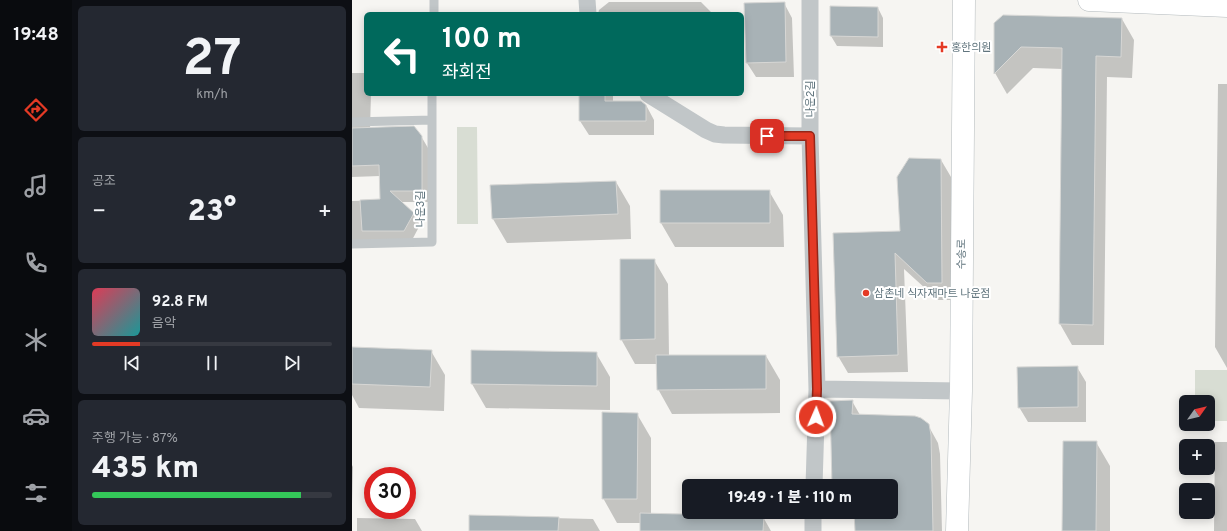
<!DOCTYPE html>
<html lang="ko">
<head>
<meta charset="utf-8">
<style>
  :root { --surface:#171b24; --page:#242831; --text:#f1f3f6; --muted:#9ea1a6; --line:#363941; --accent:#e43a25 }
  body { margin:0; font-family:Overpass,"Noto Sans KR",sans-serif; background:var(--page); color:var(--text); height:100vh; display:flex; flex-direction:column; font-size:15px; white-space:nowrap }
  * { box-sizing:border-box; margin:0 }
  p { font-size:13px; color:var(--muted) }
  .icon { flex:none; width:22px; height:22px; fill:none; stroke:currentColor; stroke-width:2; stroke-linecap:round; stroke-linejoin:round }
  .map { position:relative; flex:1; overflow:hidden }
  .drawer { display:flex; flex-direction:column; gap:6px; padding:6px; background:#0d0f14; width:280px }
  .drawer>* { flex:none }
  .hud { position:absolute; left:12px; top:12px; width:380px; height:84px; border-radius:6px; box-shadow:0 2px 10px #0003; background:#00695c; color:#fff; overflow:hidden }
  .needle { width:26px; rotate:56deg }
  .tools { position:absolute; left:827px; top:395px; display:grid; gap:8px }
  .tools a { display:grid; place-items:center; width:36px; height:36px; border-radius:6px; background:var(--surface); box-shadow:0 2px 10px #0003; font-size:20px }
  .speed { position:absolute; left:12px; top:467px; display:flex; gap:8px; font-size:20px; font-weight:700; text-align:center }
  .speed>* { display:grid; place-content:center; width:52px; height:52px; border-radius:50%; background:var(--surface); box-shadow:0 2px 10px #0003; line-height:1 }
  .speed .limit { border:6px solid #d22; background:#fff; color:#111 }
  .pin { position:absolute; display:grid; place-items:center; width:34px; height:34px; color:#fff; margin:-17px; border-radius:8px; box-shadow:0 2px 6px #0006 }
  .me { position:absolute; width:44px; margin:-22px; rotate:2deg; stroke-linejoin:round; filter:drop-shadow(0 0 3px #0008) }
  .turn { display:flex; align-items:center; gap:14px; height:84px; padding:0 12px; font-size:18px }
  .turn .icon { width:52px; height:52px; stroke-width:2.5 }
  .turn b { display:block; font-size:28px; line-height:34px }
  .big { font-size:30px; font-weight:800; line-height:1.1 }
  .drawer .card { flex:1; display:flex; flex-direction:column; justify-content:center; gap:6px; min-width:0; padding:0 14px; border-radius:6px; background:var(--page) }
  .drawer .dial { align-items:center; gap:0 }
  .dial b { font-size:52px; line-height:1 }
  .song { display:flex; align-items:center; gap:12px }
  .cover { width:48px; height:48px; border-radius:6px; background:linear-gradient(135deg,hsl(350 70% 55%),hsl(180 70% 35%)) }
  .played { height:4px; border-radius:2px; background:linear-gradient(90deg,var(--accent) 20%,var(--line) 20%) }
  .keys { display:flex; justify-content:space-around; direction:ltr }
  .heat { display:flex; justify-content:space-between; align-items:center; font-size:22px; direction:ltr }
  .charge { height:6px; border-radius:3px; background:linear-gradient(90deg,#34c759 87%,var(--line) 0) }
  .trip { position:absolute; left:330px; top:479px; width:216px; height:40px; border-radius:6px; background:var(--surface); box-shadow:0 2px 10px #0003; font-weight:800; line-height:40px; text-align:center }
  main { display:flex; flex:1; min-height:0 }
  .tab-bar { display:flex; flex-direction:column; width:72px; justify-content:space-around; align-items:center; background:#090b0e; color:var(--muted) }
  .tab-bar .icon { width:28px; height:28px }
  .tab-bar .current { color:var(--accent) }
  .tab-bar b { font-size:18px; color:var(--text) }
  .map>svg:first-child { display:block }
  .green { fill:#d8ddd3 }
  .shadow { fill:#0003 }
  .building { fill:#a8b2b6; stroke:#d7d7d5 }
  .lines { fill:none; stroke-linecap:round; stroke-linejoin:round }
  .secondary-casing { stroke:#b3babd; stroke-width:23 }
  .lane { stroke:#c1c6c8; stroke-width:9 }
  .street { stroke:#c1c6c8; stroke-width:17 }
  .secondary { stroke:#fff; stroke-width:22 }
  .route-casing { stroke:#942618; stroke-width:10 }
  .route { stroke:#e43a25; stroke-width:7 }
  .poi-dot { fill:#e43a25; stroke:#fff; stroke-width:1.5 }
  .labels { text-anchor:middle; stroke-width:4; stroke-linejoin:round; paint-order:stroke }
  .poi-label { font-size:11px; fill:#61757e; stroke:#fff; text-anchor:start }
  .street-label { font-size:11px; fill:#61757e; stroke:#fff }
</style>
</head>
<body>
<main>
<nav class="tab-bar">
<b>19:48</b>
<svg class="icon current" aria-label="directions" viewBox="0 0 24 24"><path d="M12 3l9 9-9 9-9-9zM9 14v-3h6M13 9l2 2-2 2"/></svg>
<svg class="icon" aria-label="music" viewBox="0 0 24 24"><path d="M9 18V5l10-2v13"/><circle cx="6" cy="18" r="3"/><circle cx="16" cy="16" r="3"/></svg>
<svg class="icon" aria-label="phone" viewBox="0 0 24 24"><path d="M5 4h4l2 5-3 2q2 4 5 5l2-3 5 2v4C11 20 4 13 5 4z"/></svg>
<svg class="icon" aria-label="climate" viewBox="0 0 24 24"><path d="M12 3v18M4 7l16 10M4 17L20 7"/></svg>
<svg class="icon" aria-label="car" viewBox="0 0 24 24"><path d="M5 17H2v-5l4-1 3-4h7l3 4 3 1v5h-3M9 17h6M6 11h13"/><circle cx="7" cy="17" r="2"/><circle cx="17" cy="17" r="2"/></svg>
<svg class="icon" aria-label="filters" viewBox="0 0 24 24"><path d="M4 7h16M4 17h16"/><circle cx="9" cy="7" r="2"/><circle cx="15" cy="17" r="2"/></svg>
</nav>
<section class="drawer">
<div class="card dial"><b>27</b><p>km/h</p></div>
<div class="card"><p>공조</p>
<div class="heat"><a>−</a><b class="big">23°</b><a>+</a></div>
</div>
<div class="card">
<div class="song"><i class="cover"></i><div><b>92.8 FM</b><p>음악</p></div></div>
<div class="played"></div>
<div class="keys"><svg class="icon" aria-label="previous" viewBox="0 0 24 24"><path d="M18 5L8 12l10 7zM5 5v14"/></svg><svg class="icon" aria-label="pause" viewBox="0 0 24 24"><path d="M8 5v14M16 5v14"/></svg><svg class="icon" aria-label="next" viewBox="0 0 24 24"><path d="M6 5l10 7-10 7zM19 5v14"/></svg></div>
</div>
<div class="card"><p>주행 가능 · 87%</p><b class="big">435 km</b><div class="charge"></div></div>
</section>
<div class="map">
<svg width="875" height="531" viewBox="0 0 875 531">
  <rect width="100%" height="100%" fill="#f6f5f2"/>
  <!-- green -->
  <path class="green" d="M105 127H125L126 224H105Z
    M843 370H875V421H856V402H843Z"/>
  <!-- shadow -->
  <path class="shadow" d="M257 2H349L361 14H246L247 10Z
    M432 3 440 18 442 77H404L395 63Z
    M479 7 526 8 531 18V47L485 46 479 36Z
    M770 19 782 40 780 78 755 77 752 345H720L708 324 711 69 681 68 655 94 643 73V24Z
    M0 73H13L14 75V94H19L18 129 69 136 76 148V202H49L61 213 68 225 59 242H0V201L29 200 28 176 0 177Z
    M866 84H875V368L863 347Z
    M228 94H261V102L294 105 302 120V135H237L228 121Z
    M589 160 599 177V300H586L552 269 556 372 496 373 486 356 549 232Z
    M264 182 278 206 279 239 155 243 141 219Z
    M417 191 431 215 432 247H323L309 223Z
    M302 260 316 284 317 356H414L428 380V413L320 414 306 389 305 364H283L269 339Z
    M0 348 79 351 93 375 92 411 7 408 0 395Z
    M244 353 258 377V410L134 408 120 384Z
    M725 367 734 382V422H676L667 407Z
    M500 401 508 415 576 425 586 443 588 454 590 531H504L503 512H539V486H481Z
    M285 414 299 438V515L411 517 419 531H289V523H265L251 498Z
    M744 442 758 466V531H711Z
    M863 442H875V531H862Z
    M0 465 1 467 0 504Z
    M118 516 241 519 248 531H118Z
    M5 518 63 519 70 531H5Z"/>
  <!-- building -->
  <path class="building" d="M433 2 434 62 394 63 392 3Z
    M478 6 526 7V37L478 36Z
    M651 15 770 18 769 57 744 56 741 325 707 324 710 48 669 47 642 74V23Z
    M227 94H253V101H289L294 105V121H227Z
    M62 126 70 136V191H38L62 213 52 231H10L8 200 28 199 27 165 0 166V128Z
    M557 158 589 159 590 283H575L543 253 546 355 485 357 481 233 548 231 545 177Z
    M264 181 266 214 140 219 138 185Z
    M308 190H418V223H308Z
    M268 259H303V339L268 340Z
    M0 347 80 350 78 387 0 384Z
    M119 350 245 352V386L119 384Z
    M304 355H414V389L305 390Z
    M726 366V407L666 408 665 367Z
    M501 400 500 414 563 416 569 418 577 424 579 435 581 531H503L502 512H539V486H480L478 401Z
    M250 412 286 413 285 499H250Z
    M711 441H745L744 531H710Z
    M288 513 412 516 411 531H288Z
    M117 515 207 517 206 531H117Z"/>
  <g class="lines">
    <defs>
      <path id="secondary" d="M737 0 875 6
        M605 531 609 391 612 0"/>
    </defs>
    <!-- secondary casing -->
    <use href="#secondary" class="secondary-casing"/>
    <!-- lane -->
    <path class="lane" d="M82 14V0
      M0 122 80 120
      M0 244 80 242V94"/>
    <!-- street -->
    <path class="street" d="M235 0 236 14
      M458 0V136L465 389 462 486
      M296 94 354 130 363 134 372 135 458 136
      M465 389 609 391
      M461 531V512"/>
    <!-- secondary -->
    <use href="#secondary" class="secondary"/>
  </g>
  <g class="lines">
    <defs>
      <path id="route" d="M415 136H458L465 389 464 417"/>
    </defs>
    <!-- route casing -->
    <use href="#route" class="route-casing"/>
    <!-- route -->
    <use href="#route" class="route"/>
  </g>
  <!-- markers -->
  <g class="poi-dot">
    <path d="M588 41h4v4h4v4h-4v4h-4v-4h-4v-4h4z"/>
    <circle cx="514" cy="293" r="4"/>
  </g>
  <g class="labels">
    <!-- poi labels -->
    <g class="poi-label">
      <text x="599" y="51">홍한의원</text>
      <text x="522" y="297">삼촌네 식자재마트 나운점</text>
    </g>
    <!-- street labels -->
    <g class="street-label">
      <text transform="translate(458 99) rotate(-90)" y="4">나운2길</text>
      <text transform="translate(68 209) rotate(-90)" y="4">나운3길</text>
      <text transform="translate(609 254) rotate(-89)" y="4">수송로</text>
    </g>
  </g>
</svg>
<div class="tools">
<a><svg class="needle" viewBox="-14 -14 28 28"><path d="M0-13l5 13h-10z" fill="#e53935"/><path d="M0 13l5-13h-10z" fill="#9ea1a6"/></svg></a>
<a>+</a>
<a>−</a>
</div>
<div class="speed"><div class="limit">30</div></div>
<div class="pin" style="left:415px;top:136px;background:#d93025"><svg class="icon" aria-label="arrive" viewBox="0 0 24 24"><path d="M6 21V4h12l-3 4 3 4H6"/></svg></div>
<svg class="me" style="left:464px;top:417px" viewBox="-20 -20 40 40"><circle r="17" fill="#e43a25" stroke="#fff" stroke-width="3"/><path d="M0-11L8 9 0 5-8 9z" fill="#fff"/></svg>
<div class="trip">19:49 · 1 분 · 110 m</div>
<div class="hud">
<div class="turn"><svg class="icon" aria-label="left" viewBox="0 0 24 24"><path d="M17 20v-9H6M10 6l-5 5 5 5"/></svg><div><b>100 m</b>좌회전</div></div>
</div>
</div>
</main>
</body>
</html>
